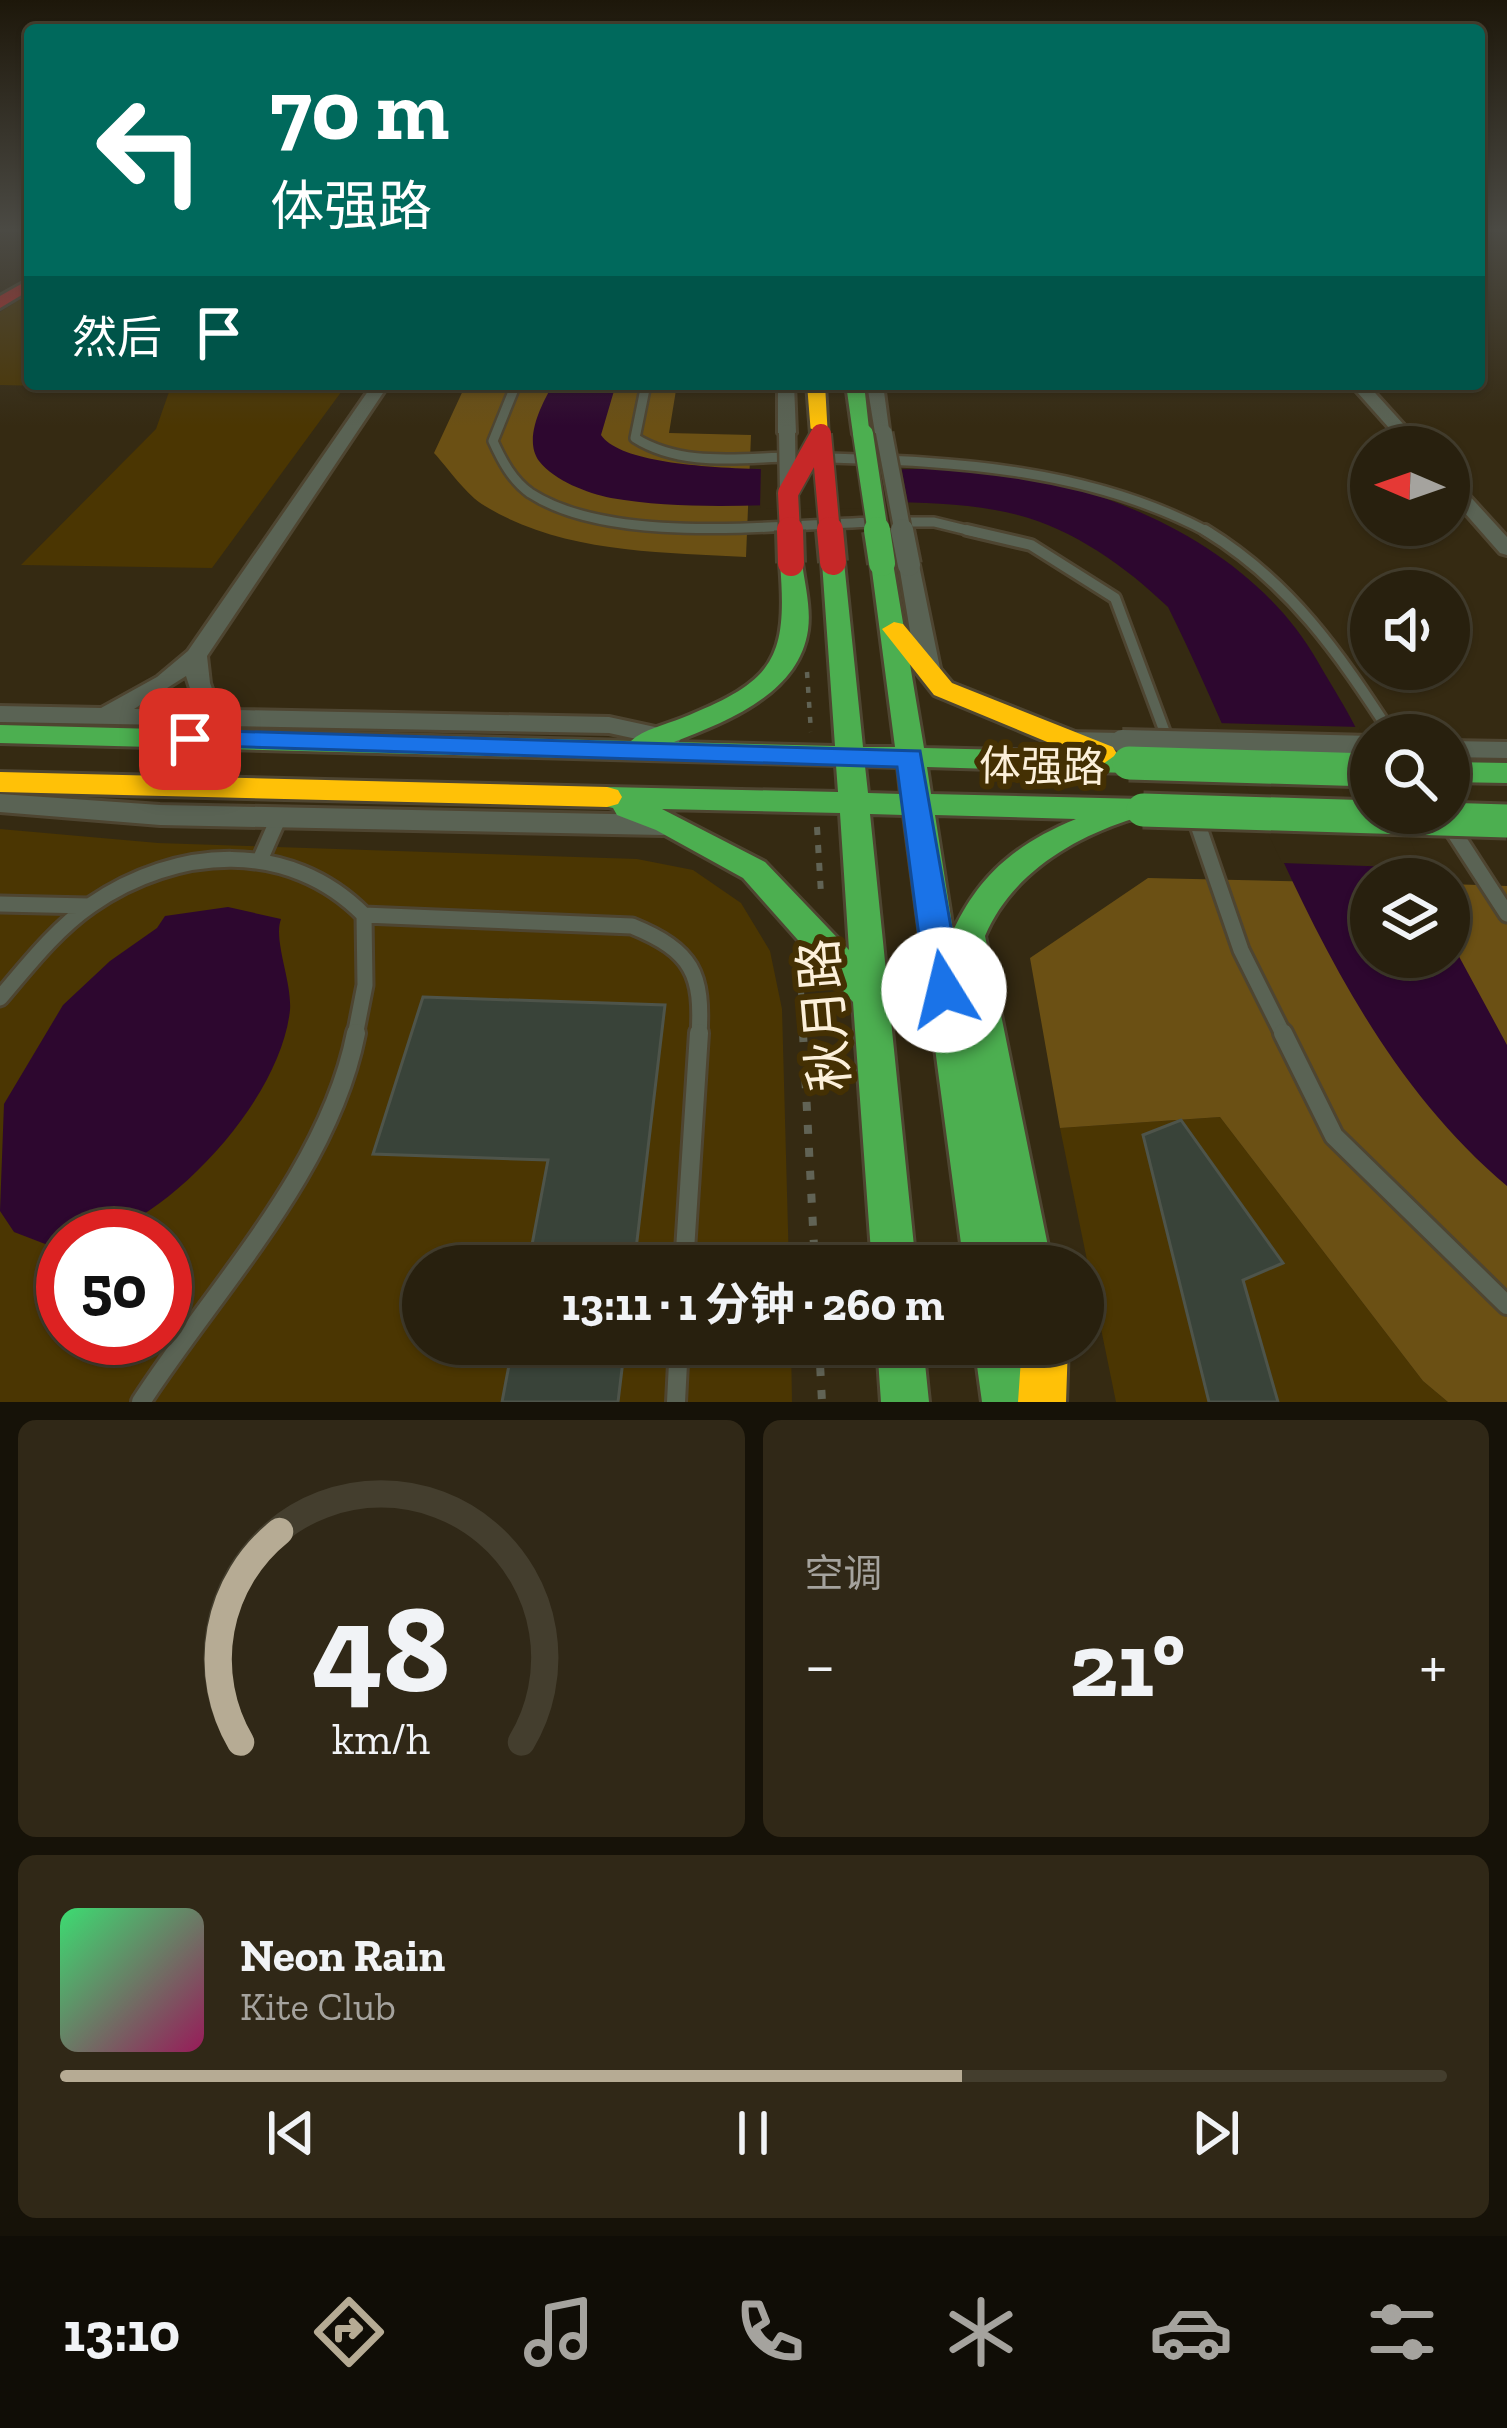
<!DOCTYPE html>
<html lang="zh">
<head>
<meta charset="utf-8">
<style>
  :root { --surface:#28200e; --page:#302817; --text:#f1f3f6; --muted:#a5a39e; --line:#443e2e; --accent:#b6ab94 }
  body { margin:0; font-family:"Zilla Slab","Noto Sans SC",serif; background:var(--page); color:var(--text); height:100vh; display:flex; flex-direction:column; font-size:45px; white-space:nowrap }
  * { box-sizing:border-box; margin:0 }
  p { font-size:39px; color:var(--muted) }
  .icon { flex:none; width:66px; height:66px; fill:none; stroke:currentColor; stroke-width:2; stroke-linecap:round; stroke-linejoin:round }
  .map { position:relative; height:1402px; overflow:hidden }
  .side { display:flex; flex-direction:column; gap:18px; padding:18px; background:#161208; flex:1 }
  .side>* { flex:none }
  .banner { position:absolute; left:24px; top:24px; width:1461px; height:366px; border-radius:12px; box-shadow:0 3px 9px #0004,0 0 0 3px var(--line); background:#00695c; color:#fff; overflow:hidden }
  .needle { width:78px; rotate:272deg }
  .fabs { position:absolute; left:1350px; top:426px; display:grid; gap:24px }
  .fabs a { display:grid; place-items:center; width:120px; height:120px; border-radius:50%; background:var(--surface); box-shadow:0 3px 9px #0004,0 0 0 3px var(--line); font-size:60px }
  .speed { position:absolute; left:36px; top:1209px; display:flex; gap:24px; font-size:60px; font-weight:700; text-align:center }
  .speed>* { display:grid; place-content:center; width:156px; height:156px; border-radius:50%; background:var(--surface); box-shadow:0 3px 9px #0004,0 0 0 3px var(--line); line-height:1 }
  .speed .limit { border:18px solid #d22; background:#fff; color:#111 }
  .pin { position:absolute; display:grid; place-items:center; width:102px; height:102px; color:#fff; margin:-51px; border-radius:24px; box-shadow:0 6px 18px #0006 }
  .me { position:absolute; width:132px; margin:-66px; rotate:351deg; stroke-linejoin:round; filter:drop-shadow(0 0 9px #0008) }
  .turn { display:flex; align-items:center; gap:42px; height:252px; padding:0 48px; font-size:54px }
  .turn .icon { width:156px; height:156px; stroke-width:2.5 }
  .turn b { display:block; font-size:84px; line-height:102px }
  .then { display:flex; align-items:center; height:114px; padding:0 48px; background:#0003; gap:24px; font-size:45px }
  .big { font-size:90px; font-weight:700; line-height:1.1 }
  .side .card { flex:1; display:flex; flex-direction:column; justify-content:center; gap:18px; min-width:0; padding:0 42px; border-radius:18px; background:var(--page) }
  .side .dial { align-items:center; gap:0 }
  .dial svg { height:312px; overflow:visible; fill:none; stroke:var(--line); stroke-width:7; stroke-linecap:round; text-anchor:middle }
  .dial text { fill:var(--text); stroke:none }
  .song { display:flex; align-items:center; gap:36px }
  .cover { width:144px; height:144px; border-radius:18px; background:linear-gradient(135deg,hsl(140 70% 55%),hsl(330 70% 35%)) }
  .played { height:12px; border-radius:6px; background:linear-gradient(90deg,var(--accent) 65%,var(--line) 65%) }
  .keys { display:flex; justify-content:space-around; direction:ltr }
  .heat { display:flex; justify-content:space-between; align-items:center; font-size:66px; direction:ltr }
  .side .tiles { flex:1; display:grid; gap:18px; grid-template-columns:1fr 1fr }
  .card:last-child { grid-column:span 2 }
  .trip { position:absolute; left:402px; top:1245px; width:702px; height:120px; border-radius:60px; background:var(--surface); box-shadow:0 3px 9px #0004,0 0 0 3px var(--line); font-weight:700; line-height:120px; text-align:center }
  .dock { display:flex; height:192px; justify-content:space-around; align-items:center; background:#100d06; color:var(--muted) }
  .dock .icon { width:84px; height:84px }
  .dock .active { color:var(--accent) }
  .dock b { font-size:54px; color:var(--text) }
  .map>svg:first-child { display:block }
  .built { fill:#4b3602; fill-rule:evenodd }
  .green { fill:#6b5014 }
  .water { fill:#2d072f }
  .pier { fill:#352a12 }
  .building { fill:#394339; stroke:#4e544a; stroke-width:3 }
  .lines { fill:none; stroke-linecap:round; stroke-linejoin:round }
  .lane-far3-casing { stroke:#4e4531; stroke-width:14 }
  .lane-far2-casing { stroke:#4e4531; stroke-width:16 }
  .lane-far1-casing { stroke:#4e4531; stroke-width:21 }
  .lane-casing { stroke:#4e4531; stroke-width:24 }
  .street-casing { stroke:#4e4531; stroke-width:6 }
  .fast-casing { stroke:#4e4531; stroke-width:6 }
  .slow-casing { stroke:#4e4531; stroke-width:6 }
  .jam-casing { stroke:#4e4531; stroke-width:6 }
  .path-far2 { stroke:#616355; stroke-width:4.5; stroke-dasharray:6 9; stroke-linecap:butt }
  .path-far1 { stroke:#616355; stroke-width:6; stroke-dasharray:8 10; stroke-linecap:butt }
  .path { stroke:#616355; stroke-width:8; stroke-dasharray:9 14; stroke-linecap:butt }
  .lane-far3 { stroke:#5a6354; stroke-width:9 }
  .lane-far2 { stroke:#5a6354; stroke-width:10 }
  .lane-far1 { stroke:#5a6354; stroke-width:15 }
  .lane { stroke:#5a6354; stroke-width:18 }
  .street { fill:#5a6354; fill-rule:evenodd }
  .fast { fill:#4caf50; fill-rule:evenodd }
  .slow { fill:#ffc107; fill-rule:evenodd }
  .jam { fill:#c62828; fill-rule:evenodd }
  .street-bridge-far1-casing { stroke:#4e4531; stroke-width:21; stroke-linecap:butt }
  .street-bridge-casing { stroke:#4e4531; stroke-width:28; stroke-linecap:butt }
  .fast-bridge-far2-casing { stroke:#4e4531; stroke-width:24; stroke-linecap:butt }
  .fast-bridge-far1-casing { stroke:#4e4531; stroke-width:32; stroke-linecap:butt }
  .fast-bridge-casing { stroke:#4e4531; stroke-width:39; stroke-linecap:butt }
  .jam-bridge-far1-casing { stroke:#4e4531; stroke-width:24; stroke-linecap:butt }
  .jam-bridge-casing { stroke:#4e4531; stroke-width:32; stroke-linecap:butt }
  .street-bridge-far1 { stroke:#5a6354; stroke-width:16 }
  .street-bridge { stroke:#5a6354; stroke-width:22 }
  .fast-bridge-far2 { stroke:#4caf50; stroke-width:20 }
  .fast-bridge-far1 { stroke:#4caf50; stroke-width:26 }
  .fast-bridge { stroke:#4caf50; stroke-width:33 }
  .jam-bridge-far1 { stroke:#c62828; stroke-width:20 }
  .jam-bridge { stroke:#c62828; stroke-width:26 }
  .route { fill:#1a73e8; stroke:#114b97; stroke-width:3 }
  .labels { text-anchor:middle; stroke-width:12; stroke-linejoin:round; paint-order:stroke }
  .street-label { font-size:42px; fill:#fcf0da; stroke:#443003 }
  .near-street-label { font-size:51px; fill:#fcf0da; stroke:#443003 }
</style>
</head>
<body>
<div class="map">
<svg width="1507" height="1402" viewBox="0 0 1507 1402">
  <rect width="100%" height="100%" fill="#352a12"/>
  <!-- built -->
  <path class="built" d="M30 293V384H347L212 568 21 565 156 429 170 389 0 385V312Z
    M0 829 158 843 637 859 693 870 741 903 770 951 782 1009 789 1266H423V1344H791L792 1402H0ZM63 1236H165V1338H63Z
    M1220 1117 1423 1381 1448 1402H1116L1060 1128Z"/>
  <!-- green -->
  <path class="green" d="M466 384H677L669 433 751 435 746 557C659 552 562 553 485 506 466 495 449 469 434 453Z
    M1148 878 1371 883V957H1449V884L1507 886V1402H1448L1423 1381 1220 1117 1060 1128 1030 958Z"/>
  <!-- water -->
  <path class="water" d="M553 384H616L601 435C637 488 917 462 991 471 1115 487 1255 550 1318 662 1336 694 1363 732 1371 768 1374 781 1371 799 1371 813H1392L1422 879H1371V957H1449V938L1507 1045V1186C1333 1039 1266 804 1168 607 1120 561 1062 521 995 510 871 489 731 519 611 498 587 493 555 481 539 461 523 439 542 404 553 384Z
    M228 907 281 919C273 940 292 981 290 1010 281 1095 185 1201 109 1233 96 1239 77 1236 63 1236V1245L53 1247 14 1232 0 1211 4 1104 63 1005 110 961 157 928 165 916Z"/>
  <!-- pier -->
  <path class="pier" d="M900 460 909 509 760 508 761 462Z
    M1216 723 1359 727 1371 753V813H1398L1423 868 1282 863Z"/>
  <!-- building -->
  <path class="building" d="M423 997 665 1005 634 1266H528L548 1160 373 1154Z
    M1181 1120 1283 1263 1243 1280 1278 1402H1209L1143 1135Z
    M513 1344H625L618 1402H502Z"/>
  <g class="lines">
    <defs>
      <path id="lane-far3" d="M516 384 493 441C502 461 512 480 530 493 613 547 781 524 877 522
        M646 384 635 438C681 467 738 458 790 457
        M823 458C956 461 1091 469 1210 533
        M898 522H934L979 533"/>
      <path id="lane-far2" d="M967 530 1031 545 1115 598 1170 746
        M1205 530C1290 582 1338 652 1392 735"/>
      <path id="lane-far1" d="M1197 822 1241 950 1284 1036
        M1452 829 1507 914
        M260 860 279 817
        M0 904 89 906
        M364 915 632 926C693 951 703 974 699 1036
        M0 998C28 965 56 929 91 905 177 846 289 839 364 915L365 985 355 1036"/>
      <path id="lane" d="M1283 1033 1334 1136 1507 1305
        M684 1266 699 1033
        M141 1402C215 1288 329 1171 356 1033
        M676 1402 679 1344"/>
      <path id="street" d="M373 384H389L207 656 210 683 216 700 236 710 609 717 678 732 681 738 678 744 669 746 609 733 0 722V706L101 708 157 677 188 651ZM186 676 197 710 134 709Z
        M778 384H794L796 433 787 438 778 433Z
        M867 384H883L890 437 875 433Z
        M1350 384H1367L1424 447H1406Z
        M1449 478 1455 480 1507 537V555L1500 553 1449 495Z
        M909 559 919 565 941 673 929 680 917 673 899 565Z
        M1066 732 1122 733 1135 741 1122 749 1057 746 1053 740 1057 734Z
        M1449 741 1507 742V758L1449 757Z
        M0 794 160 805 663 815 673 818 677 825 673 832 663 835 160 825 0 812Z"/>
      <path id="fast" d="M846 384H864L870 438 853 434Z
        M833 555 844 562 863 747H895L871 563 882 556 893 563 924 748 1129 753 1143 763 1129 773 927 767 931 794 1143 799 1154 802 1158 810 1154 818C1145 820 1134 818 1126 821 1067 841 1010 877 985 936L1052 1266H1008L1001 1227 1008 1266H964L904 815 870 814 916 1266H872L853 1002 743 878 656 830 617 815 613 808 596 804 592 797 596 790 607 787 838 792 836 765 0 743V725L631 741C644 729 665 725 682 718 774 681 788 660 780 563L791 556 802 563C805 585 811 608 808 630 799 694 726 722 674 742L835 746 822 562ZM865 766 898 767 901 794 868 793ZM662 809 840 813 849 950 765 862ZM935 815 1076 819C1018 843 980 873 953 931Z
        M1449 762 1507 763V783L1449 782Z
        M877 1344H923L929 1402H881Z
        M974 1344H1020L1030 1402H982Z"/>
      <path id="slow" d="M807 384H825L828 438 811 434Z
        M894 622 903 624 952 683 1113 747 1117 754 1103 764 1093 761 934 695 882 629Z
        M0 772 607 787 618 790 622 797 618 804 607 807 0 792Z
        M1022 1344H1068L1066 1402H1018Z"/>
      <path id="jam" d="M30 279V290L0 308V296Z"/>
    </defs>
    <!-- lane-far3 casing -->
    <use href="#lane-far3" class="lane-far3-casing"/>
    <!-- lane-far2 casing -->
    <use href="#lane-far2" class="lane-far2-casing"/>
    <!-- lane-far1 casing -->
    <use href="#lane-far1" class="lane-far1-casing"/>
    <!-- lane casing -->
    <use href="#lane" class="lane-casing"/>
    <!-- street casing -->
    <use href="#street" class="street-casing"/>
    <!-- fast casing -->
    <use href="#fast" class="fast-casing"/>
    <!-- slow casing -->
    <use href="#slow" class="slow-casing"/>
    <!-- jam casing -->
    <use href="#jam" class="jam-casing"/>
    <!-- path-far2 -->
    <path class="path-far2" d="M807 672 811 732"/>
    <!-- path-far1 -->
    <path class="path-far1" d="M817 827 821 894
      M803 1036 801 989 809 973"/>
    <!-- path -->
    <path class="path" d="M803 1033 815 1266
      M819 1344 822 1402"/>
    <!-- lane-far3 -->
    <use href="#lane-far3" class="lane-far3"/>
    <!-- lane-far2 -->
    <use href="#lane-far2" class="lane-far2"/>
    <!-- lane-far1 -->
    <use href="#lane-far1" class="lane-far1"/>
    <!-- lane -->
    <use href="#lane" class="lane"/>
    <!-- street -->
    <use href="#street" class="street"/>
    <!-- fast -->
    <use href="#fast" class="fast"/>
    <!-- slow -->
    <use href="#slow" class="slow"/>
    <!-- jam -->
    <use href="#jam" class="jam"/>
    <defs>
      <path id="street-bridge-far1" d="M787 433 788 493
        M884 433 903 533"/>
      <path id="street-bridge" d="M902 530 909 565
        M1122 741 1371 747"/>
      <path id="fast-bridge-far2" d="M863 434 878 533"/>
      <path id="fast-bridge-far1" d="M877 530 882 563"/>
      <path id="fast-bridge" d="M1129 763 1371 770
        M1143 810 1507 821"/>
      <path id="jam-bridge-far1" d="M821 434 830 533
        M790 533 788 493 821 434"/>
      <path id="jam-bridge" d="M790 530 791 563
        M830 530 833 562"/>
    </defs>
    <!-- street-bridge-far1 casing -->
    <use href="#street-bridge-far1" class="street-bridge-far1-casing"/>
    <!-- street-bridge casing -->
    <use href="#street-bridge" class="street-bridge-casing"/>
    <!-- fast-bridge-far2 casing -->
    <use href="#fast-bridge-far2" class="fast-bridge-far2-casing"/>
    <!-- fast-bridge-far1 casing -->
    <use href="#fast-bridge-far1" class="fast-bridge-far1-casing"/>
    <!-- fast-bridge casing -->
    <use href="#fast-bridge" class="fast-bridge-casing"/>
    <!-- jam-bridge-far1 casing -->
    <use href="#jam-bridge-far1" class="jam-bridge-far1-casing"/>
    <!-- jam-bridge casing -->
    <use href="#jam-bridge" class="jam-bridge-casing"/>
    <!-- street-bridge-far1 -->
    <use href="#street-bridge-far1" class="street-bridge-far1"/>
    <!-- street-bridge -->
    <use href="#street-bridge" class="street-bridge"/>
    <!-- fast-bridge-far2 -->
    <use href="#fast-bridge-far2" class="fast-bridge-far2"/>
    <!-- fast-bridge-far1 -->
    <use href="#fast-bridge-far1" class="fast-bridge-far1"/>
    <!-- fast-bridge -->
    <use href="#fast-bridge" class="fast-bridge"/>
    <!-- jam-bridge-far1 -->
    <use href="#jam-bridge-far1" class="jam-bridge-far1"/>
    <!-- jam-bridge -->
    <use href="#jam-bridge" class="jam-bridge"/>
  </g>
  <!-- sky -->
  <linearGradient id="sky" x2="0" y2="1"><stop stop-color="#1d170a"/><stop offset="0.54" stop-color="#4b4a44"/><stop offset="1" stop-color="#4b4a44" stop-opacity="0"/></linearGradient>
  <rect width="1507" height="426" fill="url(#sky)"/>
  <!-- route -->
  <path class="route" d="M190 730 920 751 962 990 956 1001 944 1005 931 1001 926 990 897 767 180 745 176 739Z"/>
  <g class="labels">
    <!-- street labels -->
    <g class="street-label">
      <text transform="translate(1042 766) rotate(1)" y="15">体强路</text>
    </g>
    <!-- near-street labels -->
    <g class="near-street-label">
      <text transform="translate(824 1015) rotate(-95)" y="18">秋月路</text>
    </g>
  </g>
</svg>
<div class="fabs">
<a><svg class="needle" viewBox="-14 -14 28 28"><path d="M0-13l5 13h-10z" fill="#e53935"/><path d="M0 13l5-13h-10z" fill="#a5a39e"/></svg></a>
<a><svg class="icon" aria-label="sound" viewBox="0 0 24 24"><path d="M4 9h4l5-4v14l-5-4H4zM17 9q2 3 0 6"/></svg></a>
<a><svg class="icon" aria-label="search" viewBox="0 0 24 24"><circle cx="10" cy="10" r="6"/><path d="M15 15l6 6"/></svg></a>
<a><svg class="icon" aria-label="layers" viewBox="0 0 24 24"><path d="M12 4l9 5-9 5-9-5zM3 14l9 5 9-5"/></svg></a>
</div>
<div class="speed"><div class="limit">50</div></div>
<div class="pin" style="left:190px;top:739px;background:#d93025"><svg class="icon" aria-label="arrive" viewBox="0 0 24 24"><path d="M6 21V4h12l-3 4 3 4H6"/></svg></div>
<svg class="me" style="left:944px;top:990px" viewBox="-20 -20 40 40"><circle r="19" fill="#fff"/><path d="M0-13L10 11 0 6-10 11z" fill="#1a73e8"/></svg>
<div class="trip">13:11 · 1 分钟 · 260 m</div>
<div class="banner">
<div class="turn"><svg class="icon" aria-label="left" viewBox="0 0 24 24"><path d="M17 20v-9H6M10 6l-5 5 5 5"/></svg><div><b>70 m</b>体强路</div></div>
<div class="then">然后<svg class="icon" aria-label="arrive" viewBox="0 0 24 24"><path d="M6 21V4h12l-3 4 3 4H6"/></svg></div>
</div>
</div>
<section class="side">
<div class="tiles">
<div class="card dial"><svg viewBox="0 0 100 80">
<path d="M14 69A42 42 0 1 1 86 69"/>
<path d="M14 69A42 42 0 0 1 24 15" stroke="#b6ab94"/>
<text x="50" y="56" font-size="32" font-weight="700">48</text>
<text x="50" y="72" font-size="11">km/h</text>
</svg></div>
<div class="card"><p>空调</p>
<div class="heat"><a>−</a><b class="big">21°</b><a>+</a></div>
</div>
<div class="card">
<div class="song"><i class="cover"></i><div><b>Neon Rain</b><p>Kite Club</p></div></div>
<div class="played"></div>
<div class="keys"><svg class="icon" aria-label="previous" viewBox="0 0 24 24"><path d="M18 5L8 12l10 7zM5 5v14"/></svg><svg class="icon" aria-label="pause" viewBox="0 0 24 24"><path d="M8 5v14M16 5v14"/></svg><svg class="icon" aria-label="next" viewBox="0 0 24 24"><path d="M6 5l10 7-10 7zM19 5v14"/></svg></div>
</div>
</div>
</section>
<nav class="dock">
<b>13:10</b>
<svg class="icon active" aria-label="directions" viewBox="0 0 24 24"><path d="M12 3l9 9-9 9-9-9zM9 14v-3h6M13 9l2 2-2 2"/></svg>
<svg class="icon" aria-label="music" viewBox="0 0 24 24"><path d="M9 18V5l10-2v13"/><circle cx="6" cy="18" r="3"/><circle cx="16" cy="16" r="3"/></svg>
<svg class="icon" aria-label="phone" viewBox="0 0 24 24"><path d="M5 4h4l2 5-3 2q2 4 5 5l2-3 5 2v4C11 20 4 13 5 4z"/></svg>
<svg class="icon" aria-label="climate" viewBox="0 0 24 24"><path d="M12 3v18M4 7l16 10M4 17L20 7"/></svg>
<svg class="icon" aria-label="car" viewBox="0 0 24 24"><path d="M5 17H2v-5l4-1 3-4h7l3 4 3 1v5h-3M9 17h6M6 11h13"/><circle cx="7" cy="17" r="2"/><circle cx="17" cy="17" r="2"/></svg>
<svg class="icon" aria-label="filters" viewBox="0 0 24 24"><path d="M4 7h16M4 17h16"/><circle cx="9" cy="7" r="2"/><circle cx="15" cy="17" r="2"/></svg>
</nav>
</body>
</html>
